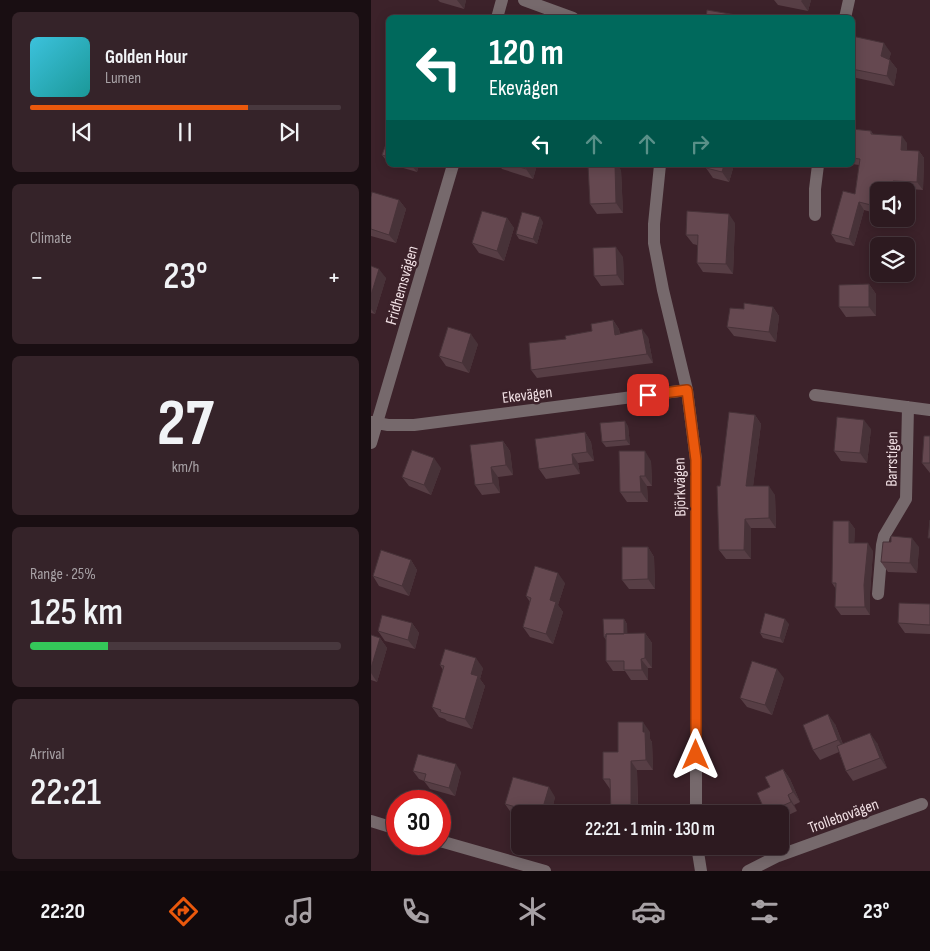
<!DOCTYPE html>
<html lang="en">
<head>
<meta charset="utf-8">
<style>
  :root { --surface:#2d1a20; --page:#352329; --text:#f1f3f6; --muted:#a7a1a5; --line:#48383e; --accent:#ea580c }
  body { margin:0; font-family:"Sofia Sans Condensed",sans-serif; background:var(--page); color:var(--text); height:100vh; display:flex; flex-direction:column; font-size:19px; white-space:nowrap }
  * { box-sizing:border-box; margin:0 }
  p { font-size:16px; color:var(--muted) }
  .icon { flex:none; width:28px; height:28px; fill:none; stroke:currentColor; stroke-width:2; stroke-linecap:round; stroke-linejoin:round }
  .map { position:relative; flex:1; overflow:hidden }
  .panel { display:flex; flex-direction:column; gap:12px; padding:12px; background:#190e12; width:371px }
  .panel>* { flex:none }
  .guide { position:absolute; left:15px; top:15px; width:469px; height:152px; border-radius:8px; box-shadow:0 2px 12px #0003,0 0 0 1px var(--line); background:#00695c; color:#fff; overflow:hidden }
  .tools { position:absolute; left:499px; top:182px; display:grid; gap:10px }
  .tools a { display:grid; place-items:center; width:45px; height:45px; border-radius:8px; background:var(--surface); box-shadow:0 2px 12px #0003,0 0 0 1px var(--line); font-size:25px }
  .speed { position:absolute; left:15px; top:790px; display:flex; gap:10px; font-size:25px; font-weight:700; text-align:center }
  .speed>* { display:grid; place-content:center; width:65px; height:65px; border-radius:50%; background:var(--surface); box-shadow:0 2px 12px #0003,0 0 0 1px var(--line); line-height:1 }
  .speed .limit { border:8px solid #d22; background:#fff; color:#111 }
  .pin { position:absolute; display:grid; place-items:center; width:42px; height:42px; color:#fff; margin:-21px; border-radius:10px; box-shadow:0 2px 8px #0006 }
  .me { position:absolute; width:55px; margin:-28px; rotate:0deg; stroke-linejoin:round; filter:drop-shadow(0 0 4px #0008) }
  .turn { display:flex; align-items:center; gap:18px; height:105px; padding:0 20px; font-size:22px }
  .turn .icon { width:65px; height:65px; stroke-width:2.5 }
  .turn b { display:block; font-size:35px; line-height:42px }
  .lanes { display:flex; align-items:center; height:48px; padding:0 20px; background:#0003; justify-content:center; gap:25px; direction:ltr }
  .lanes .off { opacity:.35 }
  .big { font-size:38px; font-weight:600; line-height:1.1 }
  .panel .card { flex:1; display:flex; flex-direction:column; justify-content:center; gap:8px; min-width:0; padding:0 18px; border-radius:8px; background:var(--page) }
  .panel .dial { align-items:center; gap:0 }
  .dial b { font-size:65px; line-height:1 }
  .song { display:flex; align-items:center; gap:15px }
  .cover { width:60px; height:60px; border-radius:8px; background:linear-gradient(135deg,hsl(190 70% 55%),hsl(180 70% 35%)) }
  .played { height:5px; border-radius:2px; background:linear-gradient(90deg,var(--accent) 70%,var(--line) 70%) }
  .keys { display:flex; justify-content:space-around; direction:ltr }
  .heat { display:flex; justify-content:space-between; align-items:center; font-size:28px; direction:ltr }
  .charge { height:8px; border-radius:4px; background:linear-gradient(90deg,#34c759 25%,var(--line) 0) }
  .trip { position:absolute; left:140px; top:805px; width:278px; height:50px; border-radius:8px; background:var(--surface); box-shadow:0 2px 12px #0003,0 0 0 1px var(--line); font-weight:600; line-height:50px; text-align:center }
  .tabs { display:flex; height:80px; justify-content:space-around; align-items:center; background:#120a0d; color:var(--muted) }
  .tabs .icon { width:35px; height:35px }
  .tabs .on { color:var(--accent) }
  .tabs b { font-size:22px; color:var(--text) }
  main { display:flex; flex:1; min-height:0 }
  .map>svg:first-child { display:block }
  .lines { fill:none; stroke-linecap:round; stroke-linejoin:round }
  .minor { stroke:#76696c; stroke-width:12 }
  .wall { fill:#573e45 }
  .shaded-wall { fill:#473238 }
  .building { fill:#654850; stroke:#473238 }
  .route-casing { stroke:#983908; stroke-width:12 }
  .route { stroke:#ea580c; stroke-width:9 }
  .labels { text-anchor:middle; stroke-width:5; stroke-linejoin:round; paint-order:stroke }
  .street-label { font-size:16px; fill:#f2e1e5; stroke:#3c222a }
</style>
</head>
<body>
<main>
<section class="panel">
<div class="card">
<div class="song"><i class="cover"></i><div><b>Golden Hour</b><p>Lumen</p></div></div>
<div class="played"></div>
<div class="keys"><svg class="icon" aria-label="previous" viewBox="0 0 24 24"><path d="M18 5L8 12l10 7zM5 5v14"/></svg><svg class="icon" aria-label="pause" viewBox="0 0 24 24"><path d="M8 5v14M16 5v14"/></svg><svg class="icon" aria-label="next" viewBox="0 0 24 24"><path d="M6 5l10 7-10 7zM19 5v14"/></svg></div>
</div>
<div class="card"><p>Climate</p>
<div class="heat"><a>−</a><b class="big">23°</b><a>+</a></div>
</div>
<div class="card dial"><b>27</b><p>km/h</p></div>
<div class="card"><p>Range · 25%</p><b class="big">125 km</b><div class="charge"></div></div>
<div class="card"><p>Arrival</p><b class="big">22:21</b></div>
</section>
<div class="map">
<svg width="559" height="871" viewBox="0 0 559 871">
  <rect width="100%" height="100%" fill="#3c222a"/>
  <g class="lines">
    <!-- minor -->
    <path class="minor" d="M153 0 202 18
      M126 18 131 0
      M474 18 478 0
      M289 165 283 224V243L292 290 316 390 325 460V814
      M444 215V189L447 165
      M444 395 559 410
      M0 422 17 425H43L316 390
      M0 443 82 165
      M507 594 511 545 513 536 535 499 537 407
      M0 821 26 829
      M69 841 174 871
      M326 846 330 871
      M377 871 407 856 551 804"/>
  </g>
  <!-- wall -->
  <path class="wall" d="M67 0H95L93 9 69 2Z
    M403 0H440L437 11 407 5Z
    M481 36 520 53 518 59 526 69 523 86 481 77Z
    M481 129 500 131 502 134 536 143V151H548L553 158 552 190 527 188 526 191H508V214L493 210 483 246 465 242 460 234 484 194 488 165 481 164Z
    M18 136V164L11 155Z
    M22 165H48L46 172Z
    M128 165H166L162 179 131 169Z
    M336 165H363L358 182 342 178 335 168Z
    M250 170 252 213 226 214 219 204Z
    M0 197 28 200 35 209 25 243 0 236Z
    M136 218 143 228 133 261 108 253 101 243Z
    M172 222 166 244 148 239 145 234Z
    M364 223 362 274 332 272 326 263V245L322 244 315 235Z
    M252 257 253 285 230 286 223 276Z
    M0 266 15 278 4 314 0 313Z
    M498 284 505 294V316L475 317 468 307Z
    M402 307 408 316 405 342 363 336 356 327 373 309Z
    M242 320 248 329 249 334 277 337 282 363 166 378 160 370 195 339 221 331Z
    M107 344 98 373 75 366 68 356Z
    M384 415 390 424 382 486 404 495 405 528H380V559H355L348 550 349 486Z
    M257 426 259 445 235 447 231 442Z
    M500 429 496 463 470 461 463 451Z
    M214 432 220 442 223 461 207 463 209 474 175 479 168 469Z
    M559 436V473L551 463Z
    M132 441 139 451 142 475 127 477 129 493 111 495 104 485Z
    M280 461 281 486H276L277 502H256L249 492Z
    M70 468 60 495 38 486 31 477Z
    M478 521 484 529 483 543 502 551 499 593V615H470L464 607 465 589 461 583Z
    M520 542 548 547 546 573 517 572 510 562Z
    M277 547 283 557 284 589H258L251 580Z
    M40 560 46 570 38 596 8 586 2 576Z
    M194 583 187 605 192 612 182 644 159 637 152 627 159 602 155 596Z
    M559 604V634L534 633 527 623Z
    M253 619 256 624V634L274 633 281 643V668H277V680H260L254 671H242L235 661V640L233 637Z
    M41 623 48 633 44 649 14 641 7 631Z
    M418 624 412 643 392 638 389 633Z
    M0 635 9 638 16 648 6 682 0 680Z
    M69 665 112 668 109 679 114 686 101 729 76 721 74 719 68 717 61 707 72 670Z
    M413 678 401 715 376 707 369 698Z
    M464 724 472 744 506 743 516 768 482 781 475 771 468 752 449 760 442 750Z
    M279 732V739L281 742 282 770H266L267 805H271L277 814H240L239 789 232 779 247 752Z
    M412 769 419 779 429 802 423 805 426 811 409 819V814H395L386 793 399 787Z
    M42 771 90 772 84 796 59 789 53 781 48 779Z
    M184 797 180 814H149V816L141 814 134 804Z
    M256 846H279V847H257Z"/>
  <!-- shaded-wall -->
  <path class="shaded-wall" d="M86 0H95L93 9Z
    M431 0H440L437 11 430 1Z
    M513 43 520 53 516 66 510 56Z
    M519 60 526 69 523 86 516 76Z
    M531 136 536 143V158L530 150Z
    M548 151 553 158 552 190 546 182Z
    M40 165H48L46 172Z
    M156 165H166L162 179 155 169Z
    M244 165H247L250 170 252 213 245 203Z
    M353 165H363L358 182 351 172Z
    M522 181 527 188 526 191H519Z
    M28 200 35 209 25 243 18 235Z
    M488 202 493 210 483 246 478 239Z
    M358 214 364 223 362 274 355 264Z
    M169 217 172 222 166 244 162 239Z
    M136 218 143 228 133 261 126 251Z
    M245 247 252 257 253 285 246 275Z
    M8 269 15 278 4 314 0 309V295Z
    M498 284 505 294V316L498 307Z
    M402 307 408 316 405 342 398 332Z
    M242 320 248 329 250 344 244 335Z
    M271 329 277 337 282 363 276 354Z
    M100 334 107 344 98 373 91 363Z
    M384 415 390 424 381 495 375 486Z
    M493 420 500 429 496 463 489 453Z
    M254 421 257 426 259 445 255 440Z
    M214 432 220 442 223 461 216 452Z
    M132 441 139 451 142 475 135 465Z
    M274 451 280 461 281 486 274 476Z
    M201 454 207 463 209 474 202 464Z
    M63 458 70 468 60 495 53 485Z
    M120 467 127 477 129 493 122 483Z
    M269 476 276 486 277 502 270 492Z
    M398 486 404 495 405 528 398 518Z
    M374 519 380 528V559L373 550Z
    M478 521 484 529 483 551 478 543Z
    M541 538 548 547 546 573 539 563Z
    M497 543 502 551 499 593V615L494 607 493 585Z
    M277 547 283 557 284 589 277 579Z
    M40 560 46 570 38 596 31 586Z
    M187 573 194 583 187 605 192 612 182 644 175 634 179 600Z
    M253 619 256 624 257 642 253 637Z
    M414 619 418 624 412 643 409 638Z
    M41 623 48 633 44 649 37 640Z
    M274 633 281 643V668L274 658Z
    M9 638 16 648 6 682 0 673V668Z
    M105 658 112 668 109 679 114 686 101 729 94 719 100 674Z
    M270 659 277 668V680L271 670Z
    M406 669 413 678 401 715 394 705Z
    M457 714 464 724 474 750 467 740Z
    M272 722 279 732V739L281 742 282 770 275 760Z
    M499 733 506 743 516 768 509 758Z
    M260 761 266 770 267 814 260 805Z
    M85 764 90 772 84 796 78 788Z
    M412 769 419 779 429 802 422 792Z
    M178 787 184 797 180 814H170Z
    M417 795 423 805 426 811 420 802Z
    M271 805 277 814H271Z"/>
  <!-- building -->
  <path class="building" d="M336 10 365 15V18H335Z
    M481 36 513 43 510 56 519 60 516 76 481 69Z
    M481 129 500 131V134L531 136 530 150 548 151 546 182 522 181 519 191H508V207L488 202 478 239 460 234 472 191 484 194 489 159 481 158Z
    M18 136V157L11 155Z
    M142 165H156L155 169Z
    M217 165H244L245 203 219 204Z
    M336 165H353L351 172 335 168Z
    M1 192 28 200 18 235 0 229V197Z
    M111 211 136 218 126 251 101 243Z
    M316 211 358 214 355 264 326 263 327 235H315Z
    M151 212 169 217 162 239 145 234Z
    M245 247 246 275 223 276 222 248Z
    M0 266 8 269 0 295Z
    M498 284V307H468V285Z
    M373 303 402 307 398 332 356 327 359 308 373 309Z
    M242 320 244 335 271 329 276 354 160 370 158 343 195 339 194 336 221 331 220 324Z
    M77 327 100 334 91 363 68 356Z
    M358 412 384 415 375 486H398V518L374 519 373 550H348L346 486H349Z
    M466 417 493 420 489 453 463 451Z
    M254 421 255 440 231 442 229 423Z
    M214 432 216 452 201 454 202 464 168 469 164 439Z
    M553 436H559V463H551Z
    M132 441 135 465 120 467 122 483 104 485 99 445Z
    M41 450 63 458 53 485 31 477Z
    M248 451H274V476H269L270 492H249Z
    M559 520V538H557Z
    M462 521H478V543H497L493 585 494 607H464L465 583H461Z
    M520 536 541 538 539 563 510 562 512 542H520Z
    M251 547H277V579L251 580Z
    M10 550 40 560 31 586 2 576Z
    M164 566 187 573 179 600 185 602 175 634 152 627 160 598 155 596Z
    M528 603 559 604V625L527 623Z
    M394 613 414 619 409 638 389 633Z
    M11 615 41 623 37 640 7 631Z
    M232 619H253V634H235V637H233Z
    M274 633V658L270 659 271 670H253V661H235V634Z
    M0 635 9 638 0 668Z
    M74 649 105 658 100 674 107 676 94 719 69 712 70 710 61 707 73 666 69 665Z
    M381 661 406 669 394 705 369 698Z
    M457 714 467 740 442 750 432 725Z
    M247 722H272V732H274L275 760 260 761V805H271V814H240L239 779H232V752H247Z
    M499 733 509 758 475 771 466 746Z
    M47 754 85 764 78 788 53 781 55 774 42 771Z
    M412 769 422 792 417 795 420 802 395 813 386 793 399 787 394 777Z
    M142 777 178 787 170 814 134 804Z"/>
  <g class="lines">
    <defs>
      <path id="route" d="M277 395 316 390 325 460V755"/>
    </defs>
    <!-- route casing -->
    <use href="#route" class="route-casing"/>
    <!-- route -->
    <use href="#route" class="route"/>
  </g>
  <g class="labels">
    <!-- street labels -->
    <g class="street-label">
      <text transform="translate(30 285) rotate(-74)" y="6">Fridhemsvägen</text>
      <text transform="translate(156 394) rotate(-7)" y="6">Ekevägen</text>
      <text transform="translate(520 459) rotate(-89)" y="6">Barrstigen</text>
      <text transform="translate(308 487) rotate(-91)" y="6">Björkvägen</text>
      <text transform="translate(472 815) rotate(-20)" y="6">Trollebovägen</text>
    </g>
  </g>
</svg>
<div class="tools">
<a><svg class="icon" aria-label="sound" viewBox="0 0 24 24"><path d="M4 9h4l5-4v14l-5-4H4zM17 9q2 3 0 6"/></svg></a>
<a><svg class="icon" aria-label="layers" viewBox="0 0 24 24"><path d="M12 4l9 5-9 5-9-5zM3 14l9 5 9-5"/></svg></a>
</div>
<div class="speed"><div class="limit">30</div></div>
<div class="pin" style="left:277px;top:395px;background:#d93025"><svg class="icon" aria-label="arrive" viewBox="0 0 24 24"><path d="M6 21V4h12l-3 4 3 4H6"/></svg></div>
<svg class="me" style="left:325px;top:755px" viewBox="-20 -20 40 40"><path d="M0-17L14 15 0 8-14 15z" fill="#ea580c" stroke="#fff" stroke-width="4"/></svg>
<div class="trip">22:21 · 1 min · 130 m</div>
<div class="guide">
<div class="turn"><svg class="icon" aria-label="left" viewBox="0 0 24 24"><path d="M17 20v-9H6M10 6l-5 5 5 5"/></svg><div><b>120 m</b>Ekevägen</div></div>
<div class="lanes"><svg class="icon" aria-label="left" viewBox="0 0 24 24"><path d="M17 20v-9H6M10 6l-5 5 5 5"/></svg><svg class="icon off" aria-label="ahead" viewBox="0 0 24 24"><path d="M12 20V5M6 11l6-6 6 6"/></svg><svg class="icon off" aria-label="ahead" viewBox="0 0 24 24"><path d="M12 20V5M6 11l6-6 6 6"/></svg><svg class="icon off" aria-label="right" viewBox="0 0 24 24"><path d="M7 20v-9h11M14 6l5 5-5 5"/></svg></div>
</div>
</div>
</main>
<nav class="tabs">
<b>22:20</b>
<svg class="icon on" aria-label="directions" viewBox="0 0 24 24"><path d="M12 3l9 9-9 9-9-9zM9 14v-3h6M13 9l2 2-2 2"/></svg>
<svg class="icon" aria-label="music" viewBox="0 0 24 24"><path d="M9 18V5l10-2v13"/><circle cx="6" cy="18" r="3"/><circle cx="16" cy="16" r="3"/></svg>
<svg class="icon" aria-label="phone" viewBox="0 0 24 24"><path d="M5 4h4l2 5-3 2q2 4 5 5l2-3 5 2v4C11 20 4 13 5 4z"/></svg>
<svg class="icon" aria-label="climate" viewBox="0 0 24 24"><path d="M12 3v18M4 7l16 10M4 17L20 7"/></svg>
<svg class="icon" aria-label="car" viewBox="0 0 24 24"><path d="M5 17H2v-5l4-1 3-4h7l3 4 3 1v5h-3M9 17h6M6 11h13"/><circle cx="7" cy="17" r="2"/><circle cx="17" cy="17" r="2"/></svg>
<svg class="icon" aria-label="filters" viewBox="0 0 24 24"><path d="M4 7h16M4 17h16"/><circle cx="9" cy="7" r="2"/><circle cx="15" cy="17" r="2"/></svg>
<b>23°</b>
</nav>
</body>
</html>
